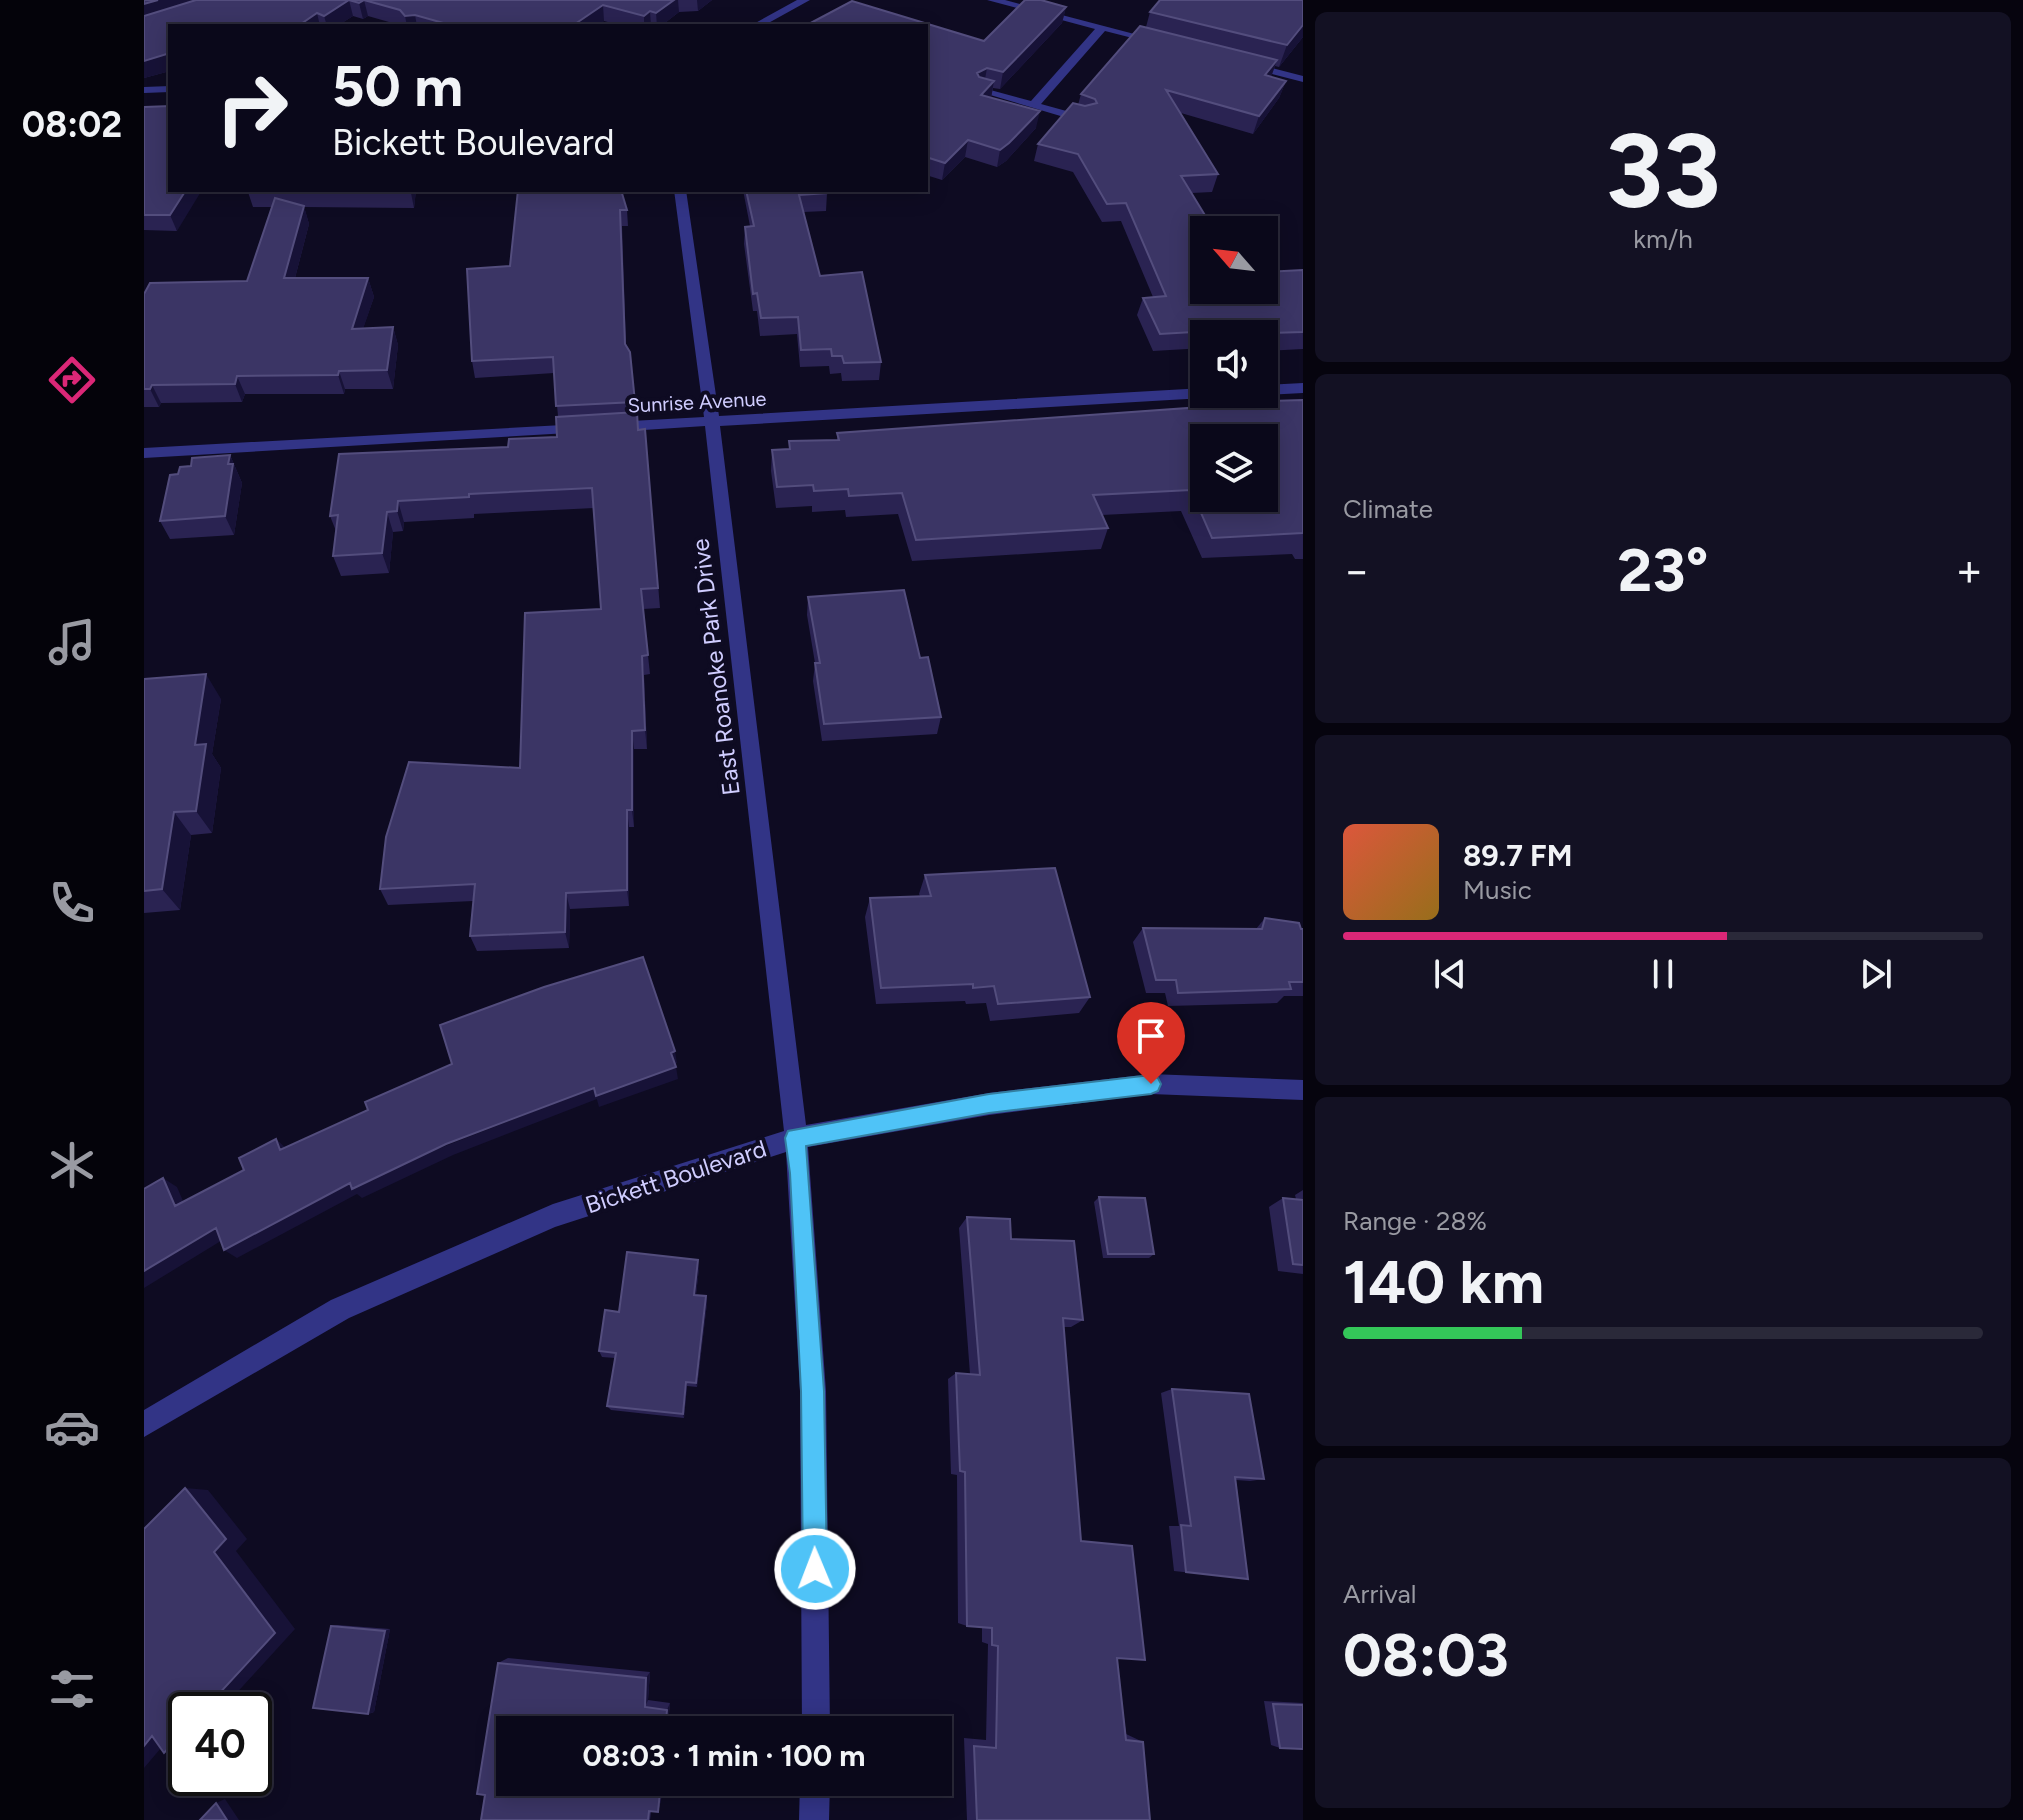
<!DOCTYPE html>
<html lang="en">
<head>
<meta charset="utf-8">
<style>
  :root { --surface:#0a081a; --page:#131123; --text:#f1f3f6; --muted:#999aa2; --line:#2a2939; --accent:#db2777 }
  body { margin:0; font-family:Figtree,sans-serif; background:var(--page); color:var(--text); height:100vh; display:flex; flex-direction:column; font-size:30px; white-space:nowrap }
  * { box-sizing:border-box; margin:0 }
  p { font-size:26px; color:var(--muted) }
  .icon { flex:none; width:44px; height:44px; fill:none; stroke:currentColor; stroke-width:2; stroke-linecap:round; stroke-linejoin:round }
  .map { position:relative; flex:1; overflow:hidden }
  .sheet { display:flex; flex-direction:column; gap:12px; padding:12px; background:#06040e; width:720px }
  .sheet>* { flex:none }
  .banner { position:absolute; left:24px; top:24px; width:760px; height:168px; border-radius:0px; box-shadow:0 4px 20px #0003,0 0 0 2px var(--line); background:#0a081a; color:var(--text); overflow:hidden }
  .needle { width:52px; rotate:298deg }
  .tools { position:absolute; left:1046px; top:216px; display:grid; gap:16px }
  .tools a { display:grid; place-items:center; width:88px; height:88px; border-radius:0px; background:var(--surface); box-shadow:0 4px 20px #0003,0 0 0 2px var(--line); font-size:40px }
  .speed { position:absolute; left:24px; top:1692px; display:flex; gap:16px; font-size:40px; font-weight:700; text-align:center }
  .speed>* { display:grid; place-content:center; width:104px; height:104px; border-radius:50%; background:var(--surface); box-shadow:0 4px 20px #0003,0 0 0 2px var(--line); line-height:1 }
  .speed .limit { border:4px solid #111; border-radius:12px; background:#fff; color:#111 }
  .pin { position:absolute; display:grid; place-items:center; width:68px; height:68px; color:#fff; margin:-82px -34px; border-radius:50% 50% 50% 0; rotate:-45deg; box-shadow:0 0 8px #0007 }
  .pin .icon { rotate:45deg }
  .me { position:absolute; width:88px; margin:-44px; rotate:359deg; stroke-linejoin:round; filter:drop-shadow(0 0 6px #0008) }
  .turn { display:flex; align-items:center; gap:28px; height:168px; padding:0 32px; font-size:36px }
  .turn .icon { width:104px; height:104px; stroke-width:2.5 }
  .turn b { display:block; font-size:56px; line-height:68px }
  .big { font-size:60px; font-weight:700; line-height:1.1 }
  .sheet .widget { flex:1; display:flex; flex-direction:column; justify-content:center; gap:12px; min-width:0; padding:0 28px; border-radius:12px; background:var(--page) }
  .sheet .dial { align-items:center; gap:0 }
  .dial b { font-size:104px; line-height:1 }
  .song { display:flex; align-items:center; gap:24px }
  .cover { width:96px; height:96px; border-radius:12px; background:linear-gradient(135deg,hsl(10 70% 55%),hsl(40 70% 35%)) }
  .played { height:8px; border-radius:4px; background:linear-gradient(90deg,var(--accent) 60%,var(--line) 60%) }
  .keys { display:flex; justify-content:space-around; direction:ltr }
  .heat { display:flex; justify-content:space-between; align-items:center; font-size:44px; direction:ltr }
  .charge { height:12px; border-radius:6px; background:linear-gradient(90deg,#34c759 28%,var(--line) 0) }
  .trip { position:absolute; left:352px; top:1716px; width:456px; height:80px; border-radius:0px; background:var(--surface); box-shadow:0 4px 20px #0003,0 0 0 2px var(--line); font-weight:700; line-height:80px; text-align:center }
  main { display:flex; flex:1; min-height:0 }
  .dock { display:flex; flex-direction:column; width:144px; justify-content:space-around; align-items:center; background:#04030a; color:var(--muted) }
  .dock .icon { width:56px; height:56px }
  .dock .active { color:var(--accent) }
  .dock b { font-size:36px; color:var(--text) }
  .map>svg:first-child { display:block }
  .lines { fill:none; stroke-linecap:round; stroke-linejoin:round }
  .minor { fill:#323486; fill-rule:evenodd }
  .wall { fill:#2a2352 }
  .shaded-wall { fill:#171237 }
  .building { fill:#3b3565; stroke:#534d7d; stroke-width:2; fill-rule:evenodd }
  .route { fill:#4fc3f7; stroke:#337fa1; stroke-width:2 }
  .labels { text-anchor:middle; stroke-width:8; stroke-linejoin:round; paint-order:stroke }
  .far-street-label { font-size:20px; fill:#d0cdff; stroke:#0e0b22 }
  .street-label { font-size:24px; fill:#d0cdff; stroke:#0e0b22 }
</style>
</head>
<body>
<main>
<nav class="dock">
<b>08:02</b>
<svg class="icon active" aria-label="directions" viewBox="0 0 24 24"><path d="M12 3l9 9-9 9-9-9zM9 14v-3h6M13 9l2 2-2 2"/></svg>
<svg class="icon" aria-label="music" viewBox="0 0 24 24"><path d="M9 18V5l10-2v13"/><circle cx="6" cy="18" r="3"/><circle cx="16" cy="16" r="3"/></svg>
<svg class="icon" aria-label="phone" viewBox="0 0 24 24"><path d="M5 4h4l2 5-3 2q2 4 5 5l2-3 5 2v4C11 20 4 13 5 4z"/></svg>
<svg class="icon" aria-label="climate" viewBox="0 0 24 24"><path d="M12 3v18M4 7l16 10M4 17L20 7"/></svg>
<svg class="icon" aria-label="car" viewBox="0 0 24 24"><path d="M5 17H2v-5l4-1 3-4h7l3 4 3 1v5h-3M9 17h6M6 11h13"/><circle cx="7" cy="17" r="2"/><circle cx="17" cy="17" r="2"/></svg>
<svg class="icon" aria-label="filters" viewBox="0 0 24 24"><path d="M4 7h16M4 17h16"/><circle cx="9" cy="7" r="2"/><circle cx="15" cy="17" r="2"/></svg>
</nav>
<div class="map">
<svg width="1159" height="1820" viewBox="0 0 1159 1820">
  <rect width="100%" height="100%" fill="#0e0b22"/>
  <g class="lines">
    <!-- minor -->
    <path class="minor" d="M653 0H666L619 26H606Z
      M843 0H861L1017 41 1012 44 961 31 897 104 944 117 946 119 940 123 833 91 839 88 887 101 951 29Z
      M1105 62 1159 76V82L1101 67 1099 65Z
      M26 86V92L0 93V87Z
      M530 190H542L575 416 1060 388V394H1067L1060 398 576 426 662 1125 845 1093 1007 1074 1159 1080V1100L1007 1094 845 1115 664 1147 682 1391 686 1730H658L656 1391 642 1152 411 1227 205 1318 0 1437V1410L187 1300 409 1204 640 1131 561 426 469 432 462 427 469 422 560 417Z
      M1159 383V393L1120 395 1118 394 1120 385Z
      M437 424 442 426V432L0 458V448Z
      M656 1782H686L685 1820H655Z"/>
  </g>
  <!-- wall -->
  <path class="wall" d="M0 0H568L554 11 535 12 517 26H479L460 21 452 26H259L224 16 219 19 209 16 193 26H26V71L0 78Z
    M1159 0V37L1135 67 1131 66 1127 77 1142 81 1135 98 1109 134 1037 113 1074 174 1068 192 1048 193 1060 290 1159 270V349L1120 351V334H1060V348L1009 351 993 315 999 298 1009 297 977 221 958 222 929 172 890 161 894 144 934 105 937 94 1002 27 1006 12Z
    M922 7 918 23 856 89 849 88 847 98 892 128 862 161 853 167 821 157 798 180 782 175V26L840 41Z
    M0 107 33 231 0 230Z
    M272 190 270 208 160 207 165 224 151 278H224L230 297 219 328 249 327 254 345 249 389H201L200 394H101L98 402 17 403 15 407H0V294L103 281 128 207H109L104 192Z
    M374 190 483 210 484 226H478L482 344 486 352 494 430 501 429 516 608 499 609 506 674 500 675 503 749H490V827H485V906L426 909 425 948 333 951 326 936 329 901 244 905 236 889 376 768 457 609 450 508 330 514V518L260 522 259 531 249 532 245 573 197 576 189 556 192 531 186 516 364 447 413 437 414 416 410 373 331 378 328 361 366 266Z
    M599 190H682L683 193 682 211 659 212 676 276 737 362 735 380 698 381 697 373 686 374 685 366 656 367 653 334 616 336 613 311H609L600 244 601 227 606 226Z
    M1159 400V559H1151L1148 554 1058 558 1037 511 958 515 964 528 957 549 768 561 754 514 702 517 701 510 668 512V506L632 508 627 471 628 450 645 449V441L693 440V433L1097 404 1098 402Z
    M86 455 98 483 90 535 26 539 16 521 34 474Z
    M664 597 776 658 797 717 793 734 678 741 669 681 671 663 663 615Z
    M0 679 77 699 68 754 77 768 68 833 47 835 36 910 0 913Z
    M781 875 946 997 935 1013 846 1021 842 1003 822 1004 821 1001 732 1004 721 917 726 898 776 896 775 894Z
    M1121 918 1159 929V996H1140L1133 1003 1024 1006 1021 993H1002L989 942 999 928 1112 929Z
    M1159 1190V1274L1134 1271 1125 1207 1139 1198 1152 1199 1151 1195Z
    M955 1197 1010 1254 1005 1258H959L950 1202Z
    M823 1217 867 1239 939 1320 927 1327H920L937 1541 973 1658 982 1734 999 1742 1006 1820H823L820 1738 842 1740 844 1644 838 1642V1627L823 1626 814 1623 813 1475 807 1474 804 1379 812 1373 826 1374 815 1228Z
    M555 1268 552 1295 562 1296 563 1303 553 1387 543 1386 540 1418 467 1410 463 1406 471 1358 458 1357 455 1351 475 1312Z
    M1028 1389 1120 1479 1106 1481 1092 1480 1104 1579 1030 1571 1025 1526H1035L1017 1393Z
    M193 1625 246 1629 230 1712 224 1714 187 1626Z
    M364 1658 506 1672 504 1700 526 1703 517 1800 514 1812H507L506 1820H337L341 1795 354 1663Z
    M1120 1701 1159 1703V1749L1136 1748 1127 1745Z"/>
  <!-- shaded-wall -->
  <path class="shaded-wall" d="M14 0H72L0 21V4Z
    M205 0 209 16 193 26H183L180 16Z
    M220 0 224 16 219 19 215 3Z
    M530 0H534L535 12 517 26H513L512 13Z
    M553 0H568L554 11Z
    M459 5 460 21 452 26H428Z
    M922 7 918 23 856 89 859 72Z
    M506 11 507 26H500V16Z
    M173 13 176 26H154Z
    M271 15 273 26H263L261 16Z
    M1159 25V37L1135 67 1143 45Z
    M26 53V71L0 78V61Z
    M1133 60 1127 77 1121 75Z
    M843 68 840 85 833 73Z
    M850 81 847 98 837 95Z
    M1142 81 1135 98 1109 134 1115 116Z
    M896 111 892 128 862 161 853 167 856 150Z
    M824 140 821 157 798 180 801 163Z
    M42 190H58L33 231 26 215Z
    M267 190H272L270 208 267 193Z
    M160 206 165 224 146 297 140 278Z
    M224 278 230 297 213 347 208 329Z
    M249 327 254 345 249 389 243 370Z
    M195 371 201 389 200 394 194 375Z
    M93 376 101 394 98 402 91 384Z
    M8 385 17 403 15 407 6 389Z
    M86 455 98 483 90 535 81 516Z
    M254 501 260 522 259 531 253 511Z
    M243 512 249 532 245 573 238 553Z
    M498 656 500 675 503 749 501 730Z
    M62 674 77 699 68 754 77 768 68 833 52 811 51 745Z
    M488 731 490 749V827L488 810Z
    M483 810 485 827V906L483 890Z
    M30 812 47 835 36 910 18 889Z
    M422 893 426 909 425 948 421 932Z
    M531 1051 533 1063 529 1065 527 1053Z
    M532 1067 534 1079 455 1107 452 1096Z
    M450 1088 453 1099 309 1155 218 1198 213 1194 93 1258 80 1250 206 1183Z
    M132 1139 143 1149 136 1150Z
    M19 1178 33 1187 45 1215 31 1206Z
    M72 1228 85 1236 0 1288V1271Z
    M554 1260 555 1268 551 1302 550 1295Z
    M562 1296 563 1303 553 1387 552 1383Z
    M542 1382 543 1386 540 1418 539 1414Z
    M41 1488 64 1490 103 1539 92 1551 151 1629 77 1710H60L70 1552Z
    M246 1629 230 1712 224 1714 241 1631Z
    M506 1672 504 1700 501 1707 502 1678Z
    M526 1703 523 1730H521L523 1710Z
    M34 1728 0 1768V1746L8 1736Z
    M42 1729V1745L20 1753Z
    M517 1782H519L517 1800 514 1812Z
    M81 1799 95 1820H83L72 1803Z"/>
  <!-- building -->
  <path class="building" d="M0 0H14L0 4Z
    M52 0H220L215 3 205 0 180 16 173 13 154 26H26V53L0 61V16Z
    M220 0H530L512 13 506 11 500 16 459 5 428 26H310L271 15 261 16 256 10Z
    M881 0H897L922 7 859 72 843 68 833 73 835 77 850 81 837 95 896 111 865 143 856 150 824 140 801 163 782 157V26H661L708 1 840 41Z
    M1016 0H1159V25L1143 45 1006 12Z
    M996 26 1133 60 1121 75 1142 81 1115 116 1022 90 1074 174 1037 176 1070 230H1060V290H1120V272L1159 270V332L1084 334 1083 330 1016 334 999 298 1022 296 982 203 963 204 934 154 894 144 929 103 941 106 953 103 951 99 937 94Z
    M26 106V190H42L26 215H0V107Z
    M105 190H267V193L104 192Z
    M374 190H477L483 210H476L481 344 486 352 491 402 412 406 409 357 328 361 323 269 366 266Z
    M602 190H682L683 193 655 195 676 276 718 272 737 362 700 363 698 356H688L687 349 657 350 654 317 617 318 613 293 609 294 601 227 610 226Z
    M131 198 160 206 140 278H224L208 329 249 327 243 370 195 371 194 375 93 376 91 384 8 385 6 389H0V294L6 283 103 281Z
    M1159 400V533L1068 538 1047 490 949 495 964 528 772 540 758 493 705 496 704 489 670 491 669 485 633 487 628 450 646 449 645 441 695 440 693 433 1099 404 1098 402ZM1060 438H1120V498H1060Z
    M493 412 494 430 501 429 514 588 497 589 504 655 498 656 501 730 488 731V810H483V890L422 893 421 932 326 936 331 884 236 889 242 837 265 762 376 768 381 613 457 609 448 488 325 494V497L254 501 253 511 243 512 238 553 189 556 194 515 186 516 195 454 364 447 365 439 413 437 412 417Z
    M86 455 84 464H89L81 516 16 521 26 475 34 474 36 467 47 466 48 458Z
    M760 590 776 658 784 657 797 717 680 724 671 663H676L664 597Z
    M62 674 51 745 62 744 52 811 30 812 18 889 0 891V679Z
    M911 868 946 997 854 1004 850 986 829 988V984L737 988 726 898 787 896 781 875Z
    M1121 918 1155 923 1157 929H1159V982H1145L1147 989 1034 993 1032 980H1012L999 928 1118 929Z
    M499 957 531 1051 527 1053 532 1067 452 1096 450 1088 302 1144 208 1189 206 1183 80 1250 72 1228 0 1271V1189L19 1178 31 1206 100 1170 95 1158 132 1139 136 1150 224 1110 221 1102 308 1064 296 1025 400 987Z
    M955 1197 1001 1198 1010 1254H964Z
    M1139 1198 1159 1200V1265L1149 1264Z
    M823 1217 866 1219 867 1239 930 1241 939 1320 919 1318 937 1541 988 1546 1001 1660 973 1658 982 1740 999 1742 1006 1820H833L830 1746 852 1748 854 1646 848 1645V1628L823 1626 821 1472 816 1471 812 1373 836 1375Z
    M483 1252 554 1260 550 1295 562 1296 552 1383 542 1382 539 1414 463 1406 472 1353 455 1351 461 1310 475 1312Z
    M1028 1389 1105 1394 1120 1479 1091 1477 1104 1579 1042 1572 1037 1525 1047 1526Z
    M41 1488 82 1539 70 1552 131 1633 60 1710H42V1729L20 1753 8 1736 0 1746V1529Z
    M187 1626 241 1631 224 1714 169 1708Z
    M354 1663 502 1678 501 1707 523 1710 521 1730H366V1782H517L514 1812 505 1811 504 1820H337L341 1795 333 1794Z
    M1129 1704 1159 1705V1749L1136 1748Z
    M72 1803 83 1820H56Z"/>
  <!-- route -->
  <path class="route" d="M1007 1075 1014 1078 1017 1084 1014 1091 1007 1094 845 1113 662 1146 680 1391 683 1569 680 1578 671 1582 662 1578 659 1569 657 1391 646 1173 641 1138 644 1131 845 1094Z"/>
  <g class="labels">
    <!-- far-street labels -->
    <g class="far-street-label">
      <text transform="translate(553 402) rotate(-3)" y="7">Sunrise Avenue</text>
    </g>
    <!-- street labels -->
    <g class="street-label">
      <text transform="translate(572 667) rotate(-97)" y="8">East Roanoke Park Drive</text>
      <text transform="translate(532 1177) rotate(-18)" y="8">Bickett Boulevard</text>
    </g>
  </g>
</svg>
<div class="tools">
<a><svg class="needle" viewBox="-14 -14 28 28"><path d="M0-13l5 13h-10z" fill="#e53935"/><path d="M0 13l5-13h-10z" fill="#999aa2"/></svg></a>
<a><svg class="icon" aria-label="sound" viewBox="0 0 24 24"><path d="M4 9h4l5-4v14l-5-4H4zM17 9q2 3 0 6"/></svg></a>
<a><svg class="icon" aria-label="layers" viewBox="0 0 24 24"><path d="M12 4l9 5-9 5-9-5zM3 14l9 5 9-5"/></svg></a>
</div>
<div class="speed"><div class="limit">40</div></div>
<div class="pin" style="left:1007px;top:1084px;background:#d93025"><svg class="icon" aria-label="arrive" viewBox="0 0 24 24"><path d="M6 21V4h12l-3 4 3 4H6"/></svg></div>
<svg class="me" style="left:671px;top:1569px" viewBox="-20 -20 40 40"><circle r="17" fill="#4fc3f7" stroke="#fff" stroke-width="3"/><path d="M0-11L8 9 0 5-8 9z" fill="#fff"/></svg>
<div class="trip">08:03 · 1 min · 100 m</div>
<div class="banner">
<div class="turn"><svg class="icon" aria-label="right" viewBox="0 0 24 24"><path d="M7 20v-9h11M14 6l5 5-5 5"/></svg><div><b>50 m</b>Bickett Boulevard</div></div>
</div>
</div>
<section class="sheet">
<div class="widget dial"><b>33</b><p>km/h</p></div>
<div class="widget"><p>Climate</p>
<div class="heat"><a>−</a><b class="big">23°</b><a>+</a></div>
</div>
<div class="widget">
<div class="song"><i class="cover"></i><div><b>89.7 FM</b><p>Music</p></div></div>
<div class="played"></div>
<div class="keys"><svg class="icon" aria-label="previous" viewBox="0 0 24 24"><path d="M18 5L8 12l10 7zM5 5v14"/></svg><svg class="icon" aria-label="pause" viewBox="0 0 24 24"><path d="M8 5v14M16 5v14"/></svg><svg class="icon" aria-label="next" viewBox="0 0 24 24"><path d="M6 5l10 7-10 7zM19 5v14"/></svg></div>
</div>
<div class="widget"><p>Range · 28%</p><b class="big">140 km</b><div class="charge"></div></div>
<div class="widget"><p>Arrival</p><b class="big">08:03</b></div>
</section>
</main>
</body>
</html>
